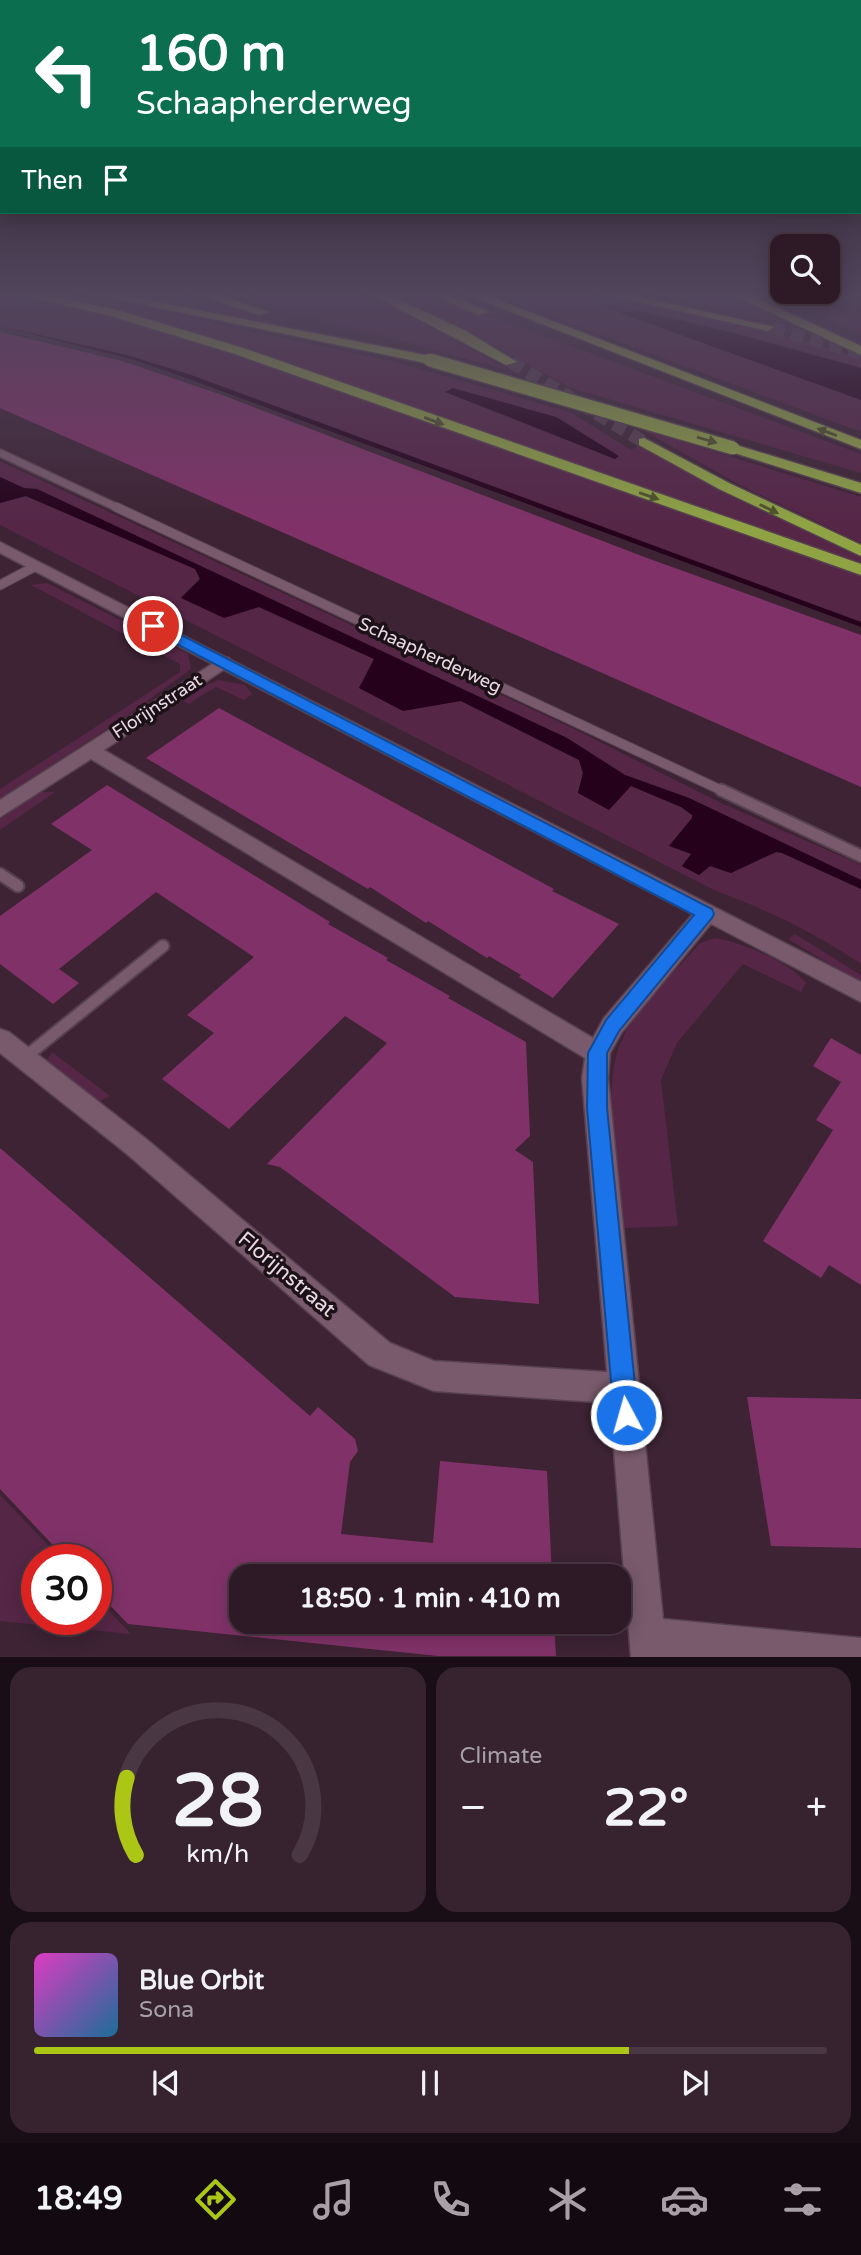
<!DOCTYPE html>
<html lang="en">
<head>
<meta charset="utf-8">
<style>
  :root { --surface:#2e1a27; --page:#36232f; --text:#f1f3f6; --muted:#a7a1a7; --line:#493844; --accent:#abc615 }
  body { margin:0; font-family:"Varela Round",sans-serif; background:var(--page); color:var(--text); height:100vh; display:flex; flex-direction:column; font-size:26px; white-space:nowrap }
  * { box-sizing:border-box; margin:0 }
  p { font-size:23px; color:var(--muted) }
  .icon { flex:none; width:38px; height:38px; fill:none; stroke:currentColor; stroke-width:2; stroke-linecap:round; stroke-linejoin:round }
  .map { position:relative; height:1657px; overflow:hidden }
  .side { display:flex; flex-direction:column; gap:10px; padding:10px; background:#190e15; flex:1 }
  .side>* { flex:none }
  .top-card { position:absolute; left:0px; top:0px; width:861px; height:214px; box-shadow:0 4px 18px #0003,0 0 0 2px var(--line); background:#0b6e4f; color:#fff; overflow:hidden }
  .buttons { position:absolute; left:770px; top:234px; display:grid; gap:14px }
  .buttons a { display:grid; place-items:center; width:70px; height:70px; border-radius:14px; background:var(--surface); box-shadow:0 4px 18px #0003,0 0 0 2px var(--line); font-size:35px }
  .speed { position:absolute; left:21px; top:1544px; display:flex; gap:14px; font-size:35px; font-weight:700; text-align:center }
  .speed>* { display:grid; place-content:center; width:91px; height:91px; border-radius:50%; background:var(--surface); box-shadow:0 4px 18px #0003,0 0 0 2px var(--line); line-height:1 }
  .speed .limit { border:10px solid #d22; background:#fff; color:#111 }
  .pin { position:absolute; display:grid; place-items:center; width:60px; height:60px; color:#fff; margin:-30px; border:4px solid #fff; border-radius:50%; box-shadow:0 2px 7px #0007 }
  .me { position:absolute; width:77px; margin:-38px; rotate:354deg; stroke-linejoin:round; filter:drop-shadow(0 0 5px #0008) }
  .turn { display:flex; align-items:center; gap:24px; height:147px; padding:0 21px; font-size:32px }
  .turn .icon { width:91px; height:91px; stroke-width:2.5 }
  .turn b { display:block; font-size:49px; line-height:60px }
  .then { display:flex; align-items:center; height:66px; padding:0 21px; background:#0003; gap:14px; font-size:26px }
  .big { font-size:52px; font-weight:700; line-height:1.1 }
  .side .tile { flex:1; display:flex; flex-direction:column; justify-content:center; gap:10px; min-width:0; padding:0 24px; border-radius:21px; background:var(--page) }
  .side .dial { align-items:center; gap:0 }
  .dial svg { height:182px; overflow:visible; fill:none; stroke:var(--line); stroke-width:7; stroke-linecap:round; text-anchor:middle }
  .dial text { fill:var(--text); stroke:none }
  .song { display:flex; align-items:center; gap:21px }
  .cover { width:84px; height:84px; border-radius:10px; background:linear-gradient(135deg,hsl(310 70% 55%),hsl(200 70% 35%)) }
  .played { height:7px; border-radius:4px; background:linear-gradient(90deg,var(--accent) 75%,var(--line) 75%) }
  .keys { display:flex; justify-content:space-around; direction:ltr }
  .heat { display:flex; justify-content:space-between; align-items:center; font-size:38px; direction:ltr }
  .side .tiles { flex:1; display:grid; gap:10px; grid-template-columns:1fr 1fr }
  .tile:last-child { grid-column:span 2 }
  .trip { position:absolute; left:229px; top:1564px; width:402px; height:70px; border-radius:21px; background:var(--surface); box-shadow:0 4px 18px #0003,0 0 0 2px var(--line); font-weight:700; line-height:70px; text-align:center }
  .tabs { display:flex; height:112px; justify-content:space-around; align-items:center; background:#120a10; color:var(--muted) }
  .tabs .icon { width:49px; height:49px }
  .tabs .selected { color:var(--accent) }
  .tabs b { font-size:32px; color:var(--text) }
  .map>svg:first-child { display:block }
  .green { fill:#562647; fill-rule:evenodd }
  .water { fill:#25011b }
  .building { fill:#803268 }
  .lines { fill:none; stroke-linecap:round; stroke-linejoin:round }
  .highway-tunnel { stroke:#573e4e; stroke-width:13; stroke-dasharray:13 7; stroke-linecap:butt }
  .lane-far2-casing { stroke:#57414f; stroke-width:10 }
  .lane-far1-casing { stroke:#57414f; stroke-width:11 }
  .lane-casing { stroke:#57414f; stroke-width:15 }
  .street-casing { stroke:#57414f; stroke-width:3 }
  .secondary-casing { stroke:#57414f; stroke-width:3 }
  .highway-casing { stroke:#57414f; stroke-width:3 }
  .lane-far2 { stroke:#785a6c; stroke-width:7 }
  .lane-far1 { stroke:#785a6c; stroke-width:9 }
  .lane { stroke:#785a6c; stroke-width:11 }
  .street { fill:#785a6c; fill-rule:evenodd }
  .secondary { fill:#785a6c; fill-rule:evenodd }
  .highway { fill:#8fa345; fill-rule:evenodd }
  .highway-bridge-casing { stroke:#57414f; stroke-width:16; stroke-linecap:butt }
  .highway-bridge { stroke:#8fa345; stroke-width:13 }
  .oneway { fill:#50532c }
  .route { fill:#1a73e8; stroke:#114b97; stroke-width:2 }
  .labels { text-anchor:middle; stroke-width:7; stroke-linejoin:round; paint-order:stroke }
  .street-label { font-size:18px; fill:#ead9e3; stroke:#1d1118 }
  .near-street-label { font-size:21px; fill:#ead9e3; stroke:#1d1118 }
</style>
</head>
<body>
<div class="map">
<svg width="861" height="1657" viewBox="0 0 861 1657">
  <rect width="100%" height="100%" fill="#3d2334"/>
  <!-- green -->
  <path class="green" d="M0 293 86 310 175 334 861 575V622L191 375 127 355 0 326Z
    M30 293H63L95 298 395 362 570 412 631 450 641 445 722 492 861 557V566L235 346ZM446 392 561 419 618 456 615 459Z
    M122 293H175L292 328Z
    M224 293H358L426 325 511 371Z
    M389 293H428L861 454V473L571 388 477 336Z
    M489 293H586L620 299 750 326 861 358V368C829 358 623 299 604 307L861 400V432Z
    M651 293H723L782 319 780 322Z
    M761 293H821L861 312V333Z
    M641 429 861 497V543L740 485Z
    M0 461 568 726 723 804 861 865V880L689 798 625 775 567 738 37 489 24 488 0 477Z
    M25 496 196 569 200 579 181 597 258 607 374 659 360 688 381 699 436 704 460 701 579 760 583 773 578 793 631 786 681 807 692 815V854L682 866 699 875 710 866 731 873 776 852 782 853 861 889V964C814 932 767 910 714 890L0 525V503Z
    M47 583 188 654 191 669 128 715 0 799V789L180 672V664L31 585Z
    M218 680 245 685 252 694 244 700 216 687 188 704 184 701 188 693Z
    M40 792H55L0 830V819Z
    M795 934 861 975V983L788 939Z
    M715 938C741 942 790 962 806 983L801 992 743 964 677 1043 661 1080 678 1226 625 1228C619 1173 598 1085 624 1035 637 1009 679 967 700 943Z
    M52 1052 110 1096 98 1102 49 1069 47 1060Z
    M0 1495 61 1559H37V1619H96V1597L131 1634 0 1621Z"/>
  <!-- water -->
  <path class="water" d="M610 305 733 333 861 368V400L604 307Z
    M0 326 127 355 191 375 861 622V627L186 378 134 360Z
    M453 388 556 417 619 456 615 459 445 392Z
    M0 477 24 488 37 489 567 738 625 775 689 798 861 880V889L782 853 776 852 731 873 710 866 699 875 682 866 691 854 669 846 692 818V815L681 807 631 786 609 810 578 793 583 773 579 760 461 701 403 711 359 688 374 659 259 607 224 618 181 598 200 579 195 569 26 496 0 503Z"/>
  <!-- building -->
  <path class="building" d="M0 332 122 361 222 395 647 558 861 635V787L0 408Z
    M219 708 554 889 552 891 619 924 553 998 519 977 521 975 489 956 487 958 428 921 426 923 370 887 368 889 146 758Z
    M107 785 330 922 328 924 388 958 386 960 450 996 448 998 526 1042 530 1136 515 1150 533 1162 539 1304 455 1297 280 1167 267 1164 387 1043 345 1016 229 1129 162 1079 214 1033 187 1015 254 957 156 892 59 969 79 983 53 1004 0 964V916L92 850 51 824Z
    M831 1038 861 1055V1285L829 1265 821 1278 763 1241 833 1130 816 1120 841 1082 813 1066Z
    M0 1148 310 1416 318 1407 355 1439 358 1451 350 1462 341 1534 433 1543 440 1461 547 1471 552 1577H242V1622H554L556 1656H438L128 1624 96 1591V1559H66L0 1489Z
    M747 1397 861 1399V1548L771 1546Z"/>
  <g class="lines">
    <!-- highway-tunnel -->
    <path class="highway-tunnel" d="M772 328 861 353
      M511 362 644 442"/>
    <defs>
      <path id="lane-far2" d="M0 453 120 509"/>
      <path id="lane-far1" d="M116 507 725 792
        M0 585 36 566"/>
      <path id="lane" d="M721 790 861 856
        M0 874 18 886
        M24 1058 163 946"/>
      <path id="street" d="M223 657 229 658 232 662 229 666 104 750 593 1038 604 1018 698 908H714L717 914 714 920 622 1032 610 1053 608 1078 663 1619 861 1638V1657H631L610 1403 434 1391 369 1365 127 1154 0 1053V1029L9 1032 145 1138 390 1343 434 1361 607 1372 582 1078 585 1058 91 759 0 817V800Z"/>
      <path id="secondary" d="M0 542 861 982V1002L0 553Z"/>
      <path id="highway" d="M12 293H36L114 309 243 348 861 564V575L235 354 111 316Z
        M87 293H112L430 356 436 360 430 364Z
        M194 293H213L269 312 259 315Z
        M369 293H385L466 331 517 362 506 365Z
        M427 293H444L489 312 479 315Z
        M463 293H480L861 440V449Z
        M599 293H623L774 327 768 331Z
        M729 293H745L861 346V355Z
        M644 438 729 483 861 545V556L719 489 639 445V439Z
        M733 444 861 483V493L728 451 726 448Z"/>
    </defs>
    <!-- lane-far2 casing -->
    <use href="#lane-far2" class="lane-far2-casing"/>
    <!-- lane-far1 casing -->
    <use href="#lane-far1" class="lane-far1-casing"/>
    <!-- lane casing -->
    <use href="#lane" class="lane-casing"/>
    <!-- street casing -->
    <use href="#street" class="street-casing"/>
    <!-- secondary casing -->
    <use href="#secondary" class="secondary-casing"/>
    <!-- highway casing -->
    <use href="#highway" class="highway-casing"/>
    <!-- lane-far2 -->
    <use href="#lane-far2" class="lane-far2"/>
    <!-- lane-far1 -->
    <use href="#lane-far1" class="lane-far1"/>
    <!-- lane -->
    <use href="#lane" class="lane"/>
    <!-- street -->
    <use href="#street" class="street"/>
    <!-- secondary -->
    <use href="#secondary" class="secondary"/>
    <!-- highway -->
    <use href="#highway" class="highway"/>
    <defs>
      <path id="highway-bridge" d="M430 360 733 448"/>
    </defs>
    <!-- highway-bridge casing -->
    <use href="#highway-bridge" class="highway-bridge-casing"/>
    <!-- highway-bridge -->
    <use href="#highway-bridge" class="highway-bridge"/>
  </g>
  <!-- one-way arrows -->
  <defs><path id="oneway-solid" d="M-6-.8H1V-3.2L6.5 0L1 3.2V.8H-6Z" transform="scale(1.75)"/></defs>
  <g class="oneway">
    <use href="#oneway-solid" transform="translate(434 421) rotate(20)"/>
    <use href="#oneway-solid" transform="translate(827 432) rotate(-160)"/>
    <use href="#oneway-solid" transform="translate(707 440) rotate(16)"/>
    <use href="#oneway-solid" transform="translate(649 496) rotate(19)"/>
    <use href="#oneway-solid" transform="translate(769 509) rotate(26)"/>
  </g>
  <!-- sky -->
  <linearGradient id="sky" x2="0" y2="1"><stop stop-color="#22131d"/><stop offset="0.56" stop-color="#51455c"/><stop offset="1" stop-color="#51455c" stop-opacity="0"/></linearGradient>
  <rect width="861" height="525" fill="url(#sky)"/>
  <!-- route -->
  <path class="route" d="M148 623H158L712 909 714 914 712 918 619 1031 607 1053V1108L638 1415 635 1424 626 1427 618 1424 614 1415 587 1108 588 1053 606 1020 694 915 148 629Z"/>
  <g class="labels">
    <!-- street labels -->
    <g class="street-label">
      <text transform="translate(430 655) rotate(25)" y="6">Schaapherderweg</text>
      <text transform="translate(157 706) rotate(-33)" y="6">Florijnstraat</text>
    </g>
    <!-- near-street labels -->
    <g class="near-street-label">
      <text transform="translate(287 1274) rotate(40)" y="7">Florijnstraat</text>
    </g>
  </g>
</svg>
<div class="buttons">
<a><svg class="icon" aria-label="search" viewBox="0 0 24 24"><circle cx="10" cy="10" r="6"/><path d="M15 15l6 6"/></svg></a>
</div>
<div class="speed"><div class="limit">30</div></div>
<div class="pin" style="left:153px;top:626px;background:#d93025"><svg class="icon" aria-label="arrive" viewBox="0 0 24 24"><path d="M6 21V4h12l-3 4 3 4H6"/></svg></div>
<svg class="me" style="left:626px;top:1415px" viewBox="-20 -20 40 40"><circle r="17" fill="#1a73e8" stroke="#fff" stroke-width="3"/><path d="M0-11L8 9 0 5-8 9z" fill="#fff"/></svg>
<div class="trip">18:50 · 1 min · 410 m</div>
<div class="top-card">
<div class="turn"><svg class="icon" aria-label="left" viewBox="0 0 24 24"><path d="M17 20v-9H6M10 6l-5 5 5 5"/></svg><div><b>160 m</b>Schaapherderweg</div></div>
<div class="then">Then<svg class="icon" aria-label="arrive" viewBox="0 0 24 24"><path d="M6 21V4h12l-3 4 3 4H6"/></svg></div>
</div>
</div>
<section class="side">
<div class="tiles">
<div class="tile dial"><svg viewBox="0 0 100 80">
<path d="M14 69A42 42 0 1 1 86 69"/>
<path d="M14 69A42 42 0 0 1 10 35" stroke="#abc615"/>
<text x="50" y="56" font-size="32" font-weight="700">28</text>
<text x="50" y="72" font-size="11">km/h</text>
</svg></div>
<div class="tile"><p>Climate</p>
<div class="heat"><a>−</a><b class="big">22°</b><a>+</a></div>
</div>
<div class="tile">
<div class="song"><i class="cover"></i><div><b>Blue Orbit</b><p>Sona</p></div></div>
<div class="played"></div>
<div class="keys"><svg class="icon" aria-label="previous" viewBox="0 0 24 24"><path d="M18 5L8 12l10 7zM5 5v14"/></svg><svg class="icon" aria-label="pause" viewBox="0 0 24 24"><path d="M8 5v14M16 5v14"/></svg><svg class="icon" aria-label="next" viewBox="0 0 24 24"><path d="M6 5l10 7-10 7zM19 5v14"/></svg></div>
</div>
</div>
</section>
<nav class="tabs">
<b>18:49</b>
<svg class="icon selected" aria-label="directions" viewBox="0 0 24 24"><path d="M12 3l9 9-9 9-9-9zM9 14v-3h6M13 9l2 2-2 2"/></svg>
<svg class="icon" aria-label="music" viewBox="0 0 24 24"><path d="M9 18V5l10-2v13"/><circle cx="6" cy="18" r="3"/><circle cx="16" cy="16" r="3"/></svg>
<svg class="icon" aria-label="phone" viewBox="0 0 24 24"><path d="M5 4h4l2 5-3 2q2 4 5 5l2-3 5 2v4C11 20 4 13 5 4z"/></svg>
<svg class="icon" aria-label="climate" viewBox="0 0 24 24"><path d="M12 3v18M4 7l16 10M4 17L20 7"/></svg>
<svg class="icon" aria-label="car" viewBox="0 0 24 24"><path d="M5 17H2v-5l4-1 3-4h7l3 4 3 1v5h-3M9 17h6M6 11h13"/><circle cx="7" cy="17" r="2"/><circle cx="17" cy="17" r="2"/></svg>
<svg class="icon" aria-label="filters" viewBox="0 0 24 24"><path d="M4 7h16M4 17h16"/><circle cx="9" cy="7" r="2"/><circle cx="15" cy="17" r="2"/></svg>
</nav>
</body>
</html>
